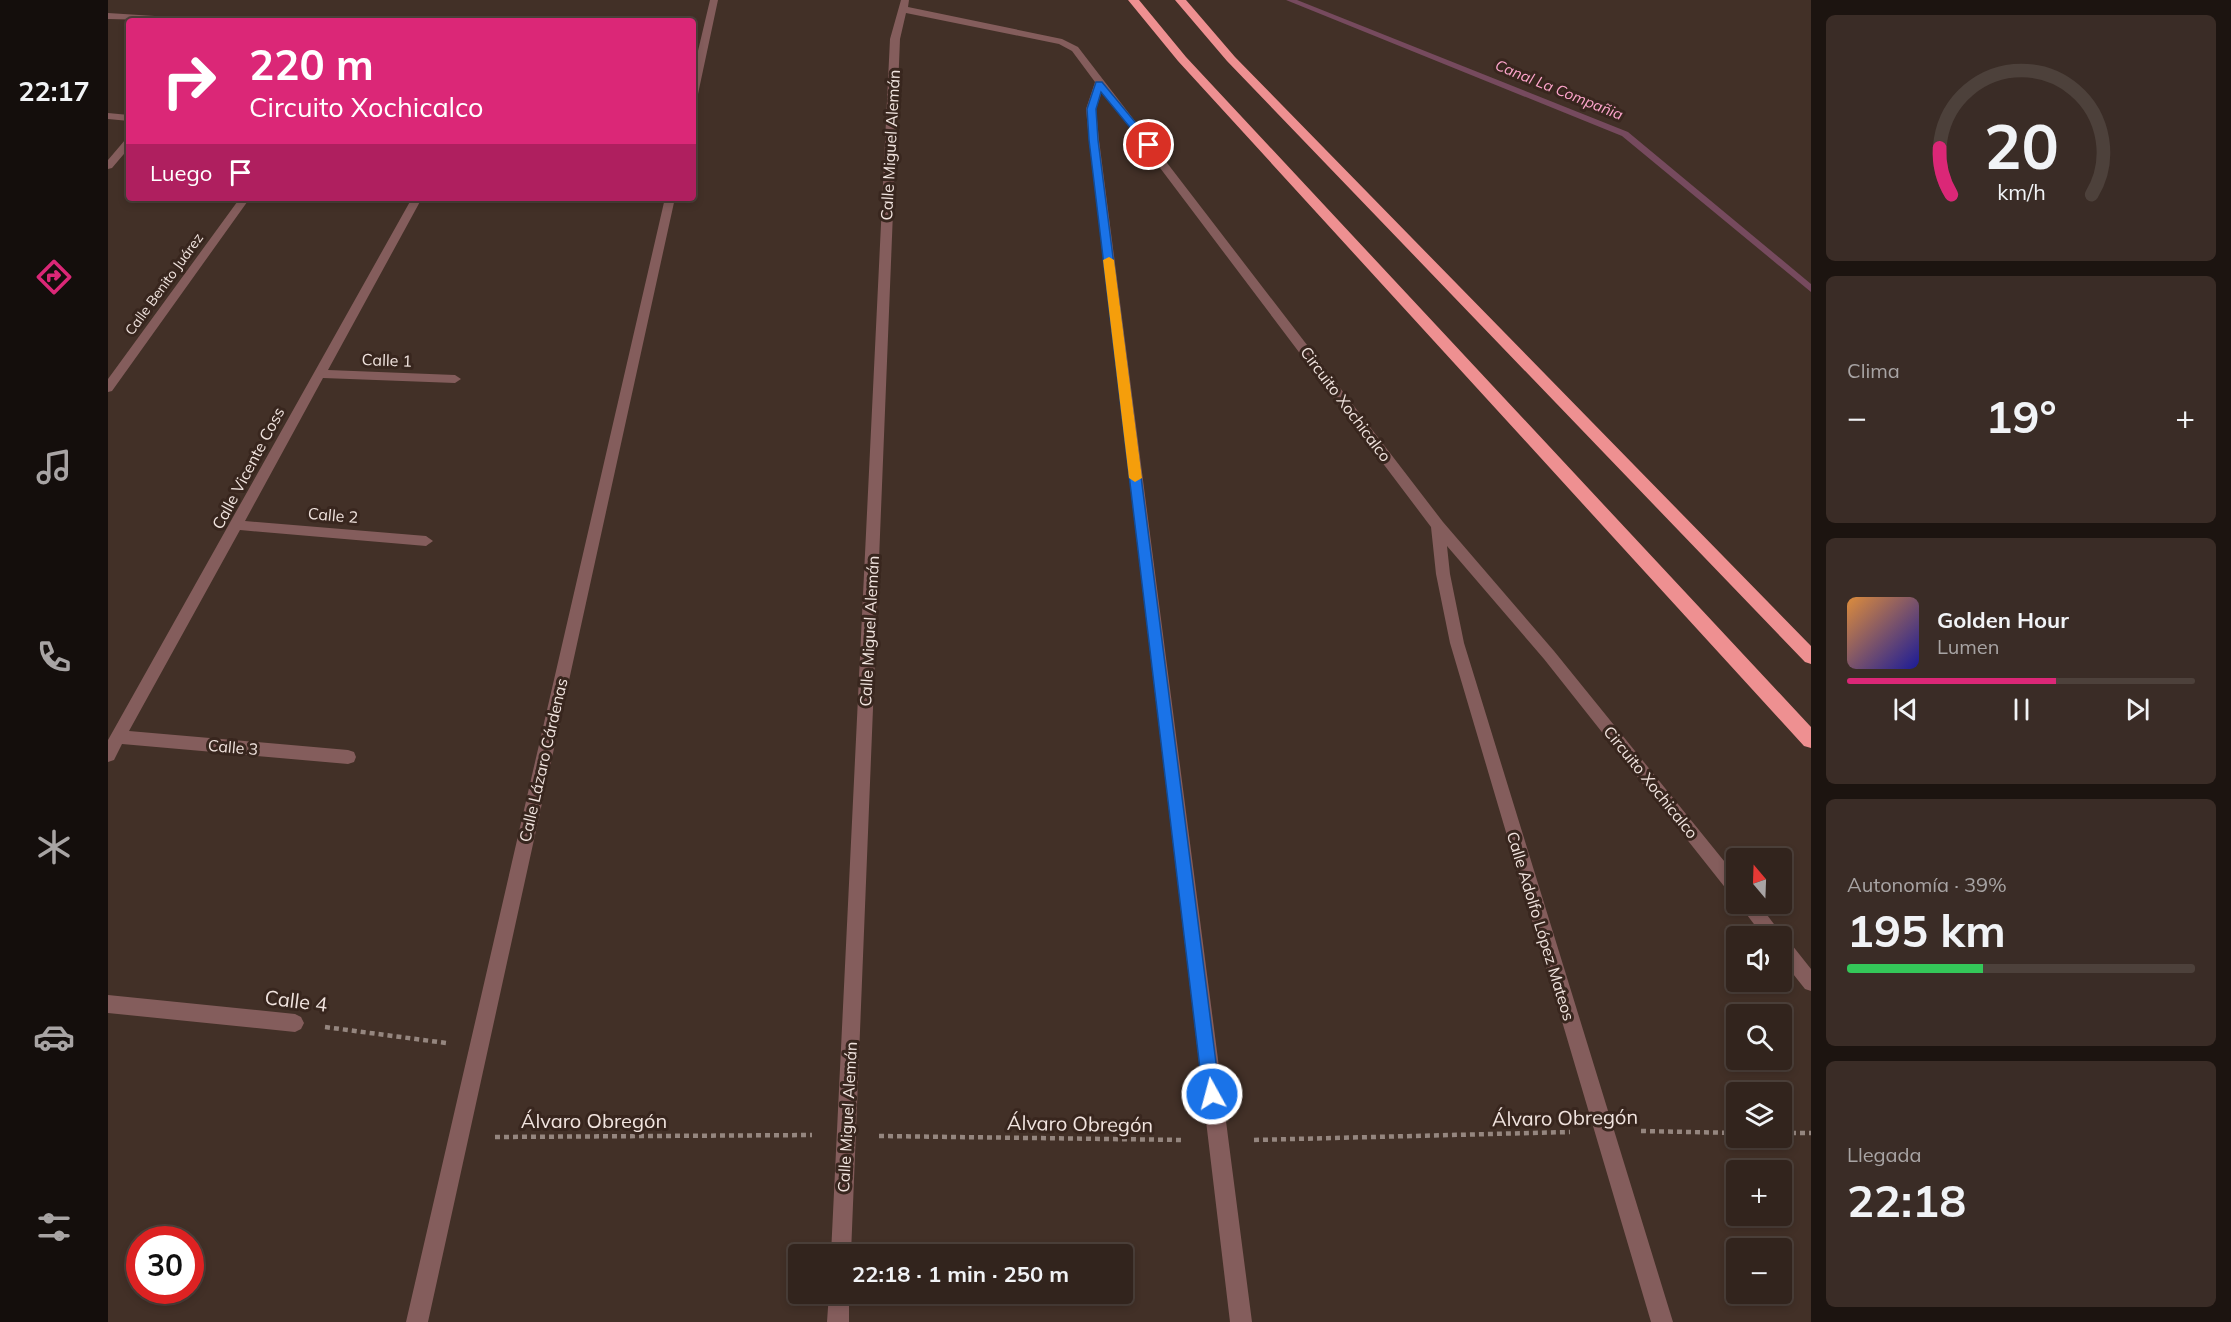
<!DOCTYPE html>
<html lang="es">
<head>
<meta charset="utf-8">
<style>
  :root { --surface:#32241d; --page:#3a2c26; --text:#f1f3f6; --muted:#a8a4a4; --line:#4d413b; --accent:#db2777 }
  body { margin:0; font-family:Mulish,sans-serif; background:var(--page); color:var(--text); height:100vh; display:flex; flex-direction:column; font-size:22px; white-space:nowrap }
  * { box-sizing:border-box; margin:0 }
  p { font-size:20px; color:var(--muted) }
  .icon { flex:none; width:33px; height:33px; fill:none; stroke:currentColor; stroke-width:2; stroke-linecap:round; stroke-linejoin:round }
  .map { position:relative; flex:1; overflow:hidden }
  .side { display:flex; flex-direction:column; gap:15px; padding:15px; background:#1c1410; width:420px }
  .side>* { flex:none }
  .hud { position:absolute; left:18px; top:18px; width:570px; height:183px; border-radius:6px; box-shadow:0 3px 9px #0003,0 0 0 2px var(--line); background:#db2777; color:#fff; overflow:hidden }
  .needle { width:39px; rotate:341deg }
  .fabs { position:absolute; left:1618px; top:848px; display:grid; gap:12px }
  .fabs a { display:grid; place-items:center; width:66px; height:66px; border-radius:6px; background:var(--surface); box-shadow:0 3px 9px #0003,0 0 0 2px var(--line); font-size:30px }
  .speed { position:absolute; left:18px; top:1226px; display:flex; gap:12px; font-size:30px; font-weight:700; text-align:center }
  .speed>* { display:grid; place-content:center; width:78px; height:78px; border-radius:50%; background:var(--surface); box-shadow:0 3px 9px #0003,0 0 0 2px var(--line); line-height:1 }
  .speed .limit { border:9px solid #d22; background:#fff; color:#111 }
  .pin { position:absolute; display:grid; place-items:center; width:51px; height:51px; color:#fff; margin:-26px; border:3px solid #fff; border-radius:50%; box-shadow:0 2px 6px #0007 }
  .me { position:absolute; width:66px; margin:-33px; rotate:353deg; stroke-linejoin:round; filter:drop-shadow(0 0 4px #0008) }
  .turn { display:flex; align-items:center; gap:21px; height:126px; padding:0 24px; font-size:27px }
  .turn .icon { width:78px; height:78px; stroke-width:2.5 }
  .turn b { display:block; font-size:42px; line-height:51px }
  .then { display:flex; align-items:center; height:57px; padding:0 24px; background:#0003; gap:12px; font-size:22px }
  .big { font-size:45px; font-weight:700; line-height:1.1 }
  .side .card { flex:1; display:flex; flex-direction:column; justify-content:center; gap:9px; min-width:0; padding:0 21px; border-radius:9px; background:var(--page) }
  .side .dial { align-items:center; gap:0 }
  .dial svg { height:156px; overflow:visible; fill:none; stroke:var(--line); stroke-width:7; stroke-linecap:round; text-anchor:middle }
  .dial text { fill:var(--text); stroke:none }
  .song { display:flex; align-items:center; gap:18px }
  .cover { width:72px; height:72px; border-radius:9px; background:linear-gradient(135deg,hsl(30 70% 55%),hsl(240 70% 35%)) }
  .played { height:6px; border-radius:3px; background:linear-gradient(90deg,var(--accent) 60%,var(--line) 60%) }
  .keys { display:flex; justify-content:space-around; direction:ltr }
  .heat { display:flex; justify-content:space-between; align-items:center; font-size:33px; direction:ltr }
  .charge { height:9px; border-radius:4px; background:linear-gradient(90deg,#34c759 39%,var(--line) 0) }
  .trip { position:absolute; left:680px; top:1244px; width:345px; height:60px; border-radius:6px; background:var(--surface); box-shadow:0 3px 9px #0003,0 0 0 2px var(--line); font-weight:700; line-height:60px; text-align:center }
  main { display:flex; flex:1; min-height:0 }
  .tabs { display:flex; flex-direction:column; width:108px; justify-content:space-around; align-items:center; background:#140e0c; color:var(--muted) }
  .tabs .icon { width:42px; height:42px }
  .tabs .selected { color:var(--accent) }
  .tabs b { font-size:27px; color:var(--text) }
  .map>svg:first-child { display:block }
  .lines { fill:none; stroke-linecap:round; stroke-linejoin:round }
  .stream { fill:#764a5e; fill-rule:evenodd }
  .path { stroke:#95867f; stroke-width:4.5; stroke-dasharray:5 4; stroke-linecap:butt }
  .minor { fill:#845d5c; fill-rule:evenodd }
  .motorway { fill:#ee9091; fill-rule:evenodd }
  .route { fill:#1a73e8; stroke:#114b97; stroke-width:1.5 }
  .slow { fill:#f59e0b }
  .labels { text-anchor:middle; stroke-width:6; stroke-linejoin:round; paint-order:stroke }
  .far-street-label { font-size:14px; fill:#f1e4df; stroke:#38261e }
  .far-water-label { font-size:15px; font-style:italic; fill:#fea5cc; stroke:#38261e }
  .street-label { font-size:16px; fill:#f1e4df; stroke:#38261e }
  .near-street-label { font-size:20px; fill:#f1e4df; stroke:#38261e }
</style>
</head>
<body>
<main>
<nav class="tabs">
<b>22:17</b>
<svg class="icon selected" aria-label="directions" viewBox="0 0 24 24"><path d="M12 3l9 9-9 9-9-9zM9 14v-3h6M13 9l2 2-2 2"/></svg>
<svg class="icon" aria-label="music" viewBox="0 0 24 24"><path d="M9 18V5l10-2v13"/><circle cx="6" cy="18" r="3"/><circle cx="16" cy="16" r="3"/></svg>
<svg class="icon" aria-label="phone" viewBox="0 0 24 24"><path d="M5 4h4l2 5-3 2q2 4 5 5l2-3 5 2v4C11 20 4 13 5 4z"/></svg>
<svg class="icon" aria-label="climate" viewBox="0 0 24 24"><path d="M12 3v18M4 7l16 10M4 17L20 7"/></svg>
<svg class="icon" aria-label="car" viewBox="0 0 24 24"><path d="M5 17H2v-5l4-1 3-4h7l3 4 3 1v5h-3M9 17h6M6 11h13"/><circle cx="7" cy="17" r="2"/><circle cx="17" cy="17" r="2"/></svg>
<svg class="icon" aria-label="filters" viewBox="0 0 24 24"><path d="M4 7h16M4 17h16"/><circle cx="9" cy="7" r="2"/><circle cx="15" cy="17" r="2"/></svg>
</nav>
<div class="map">
<svg width="1703" height="1322" viewBox="0 0 1703 1322">
  <rect width="100%" height="100%" fill="#423027"/>
  <g class="lines">
    <!-- stream -->
    <path class="stream" d="M1178 0H1189L1520 132 1703 284V292L1514 136Z"/>
    <!-- path -->
    <path class="path" d="M217 1027 338 1043
      M1533 1131 1629 1133
      M1674 1133H1703
      M771 1136 1076 1140
      M387 1137 704 1135
      M1146 1140 1462 1132"/>
    <!-- minor -->
    <path class="minor" d="M602 0H610L590 94 585 97V72Z
      M793 0H801L800 7 954 39 970 47 1335 522 1446 651 1629 877V898L1623 895 1436 659 1339 546 1342 574 1356 643 1565 1322H1543L1342 643 1328 574 1323 527 994 91 988 109 991 140 1144 1322H1122L981 140 978 109 987 82 964 51 951 44 798 13 792 39 743 1254H723L782 39Z
      M0 13 78 18 83 21 0 19Z
      M0 113 21 115V121L0 119Z
      M21 139V148L4 168 0 169V160L17 140Z
      M132 198H142L4 391 0 392V379Z
      M304 198H314L220 370 347 375 353 379 347 383 215 378 137 521 318 536 325 541 318 546 132 530 21 731 240 750 246 752 248 757 246 762 240 764 14 744 6 760 0 762V740Z
      M557 198H567L320 1322H298Z
      M1630 903H1650L1675 936 1674 938 1655 936Z
      M1674 938 1680 940 1703 969V991L1697 989 1674 960Z
      M0 995 187 1014 193 1017 196 1023 193 1029 187 1032 0 1013Z
      M721 1293H741V1322H719Z"/>
    <!-- motorway -->
    <path class="motorway" d="M1020 0H1031L1078 57 1703 727V748L1696 746 1070 61Z
      M1067 0H1078L1127 57 1703 646V664L1697 662 1119 61Z"/>
  </g>
  <!-- route -->
  <path class="route" d="M988 82H994L1046 145 1038 147 993 92 988 109 990 140 1112 1094 1110 1100 1104 1103 1097 1100 1095 1094 981 140 979 109Z"/>
  <!-- slow -->
  <path class="slow" d="M1001 257 1006 260 1034 478 1027 482 1021 478 995 260Z"/>
  <g class="labels">
    <!-- far-street labels -->
    <g class="far-street-label">
      <text transform="translate(56 284) rotate(-54)" y="5">Calle Benito Juárez</text>
    </g>
    <!-- far-water labels -->
    <g class="far-water-label">
      <text transform="translate(1451 90) rotate(22)" y="5">Canal La Compañia</text>
    </g>
    <!-- street labels -->
    <g class="street-label">
      <text transform="translate(782 145) rotate(-87)" y="6">Calle Miguel Alemán</text>
      <text transform="translate(279 360) rotate(2)" y="6">Calle 1</text>
      <text transform="translate(1238 404) rotate(53)" y="6">Circuito Xochicalco</text>
      <text transform="translate(140 468) rotate(-62)" y="6">Calle Vicente Coss</text>
      <text transform="translate(225 515) rotate(5)" y="6">Calle 2</text>
      <text transform="translate(761 631) rotate(-87)" y="6">Calle Miguel Alemán</text>
      <text transform="translate(125 747) rotate(5)" y="6">Calle 3</text>
      <text transform="translate(435 760) rotate(-77)" y="6">Calle Lázaro Cárdenas</text>
      <text transform="translate(1543 782) rotate(51)" y="6">Circuito Xochicalco</text>
      <text transform="translate(1433 926) rotate(73)" y="6">Calle Adolfo López Mateos</text>
      <text transform="translate(739 1117) rotate(-87)" y="6">Calle Miguel Alemán</text>
    </g>
    <!-- near-street labels -->
    <g class="near-street-label">
      <text transform="translate(188 1001) rotate(7)" y="7">Calle 4</text>
      <text transform="translate(1457 1118) rotate(-1)" y="7">Álvaro Obregón</text>
      <text x="486" y="1128">Álvaro Obregón</text>
      <text transform="translate(972 1124) rotate(1)" y="7">Álvaro Obregón</text>
    </g>
  </g>
</svg>
<div class="fabs">
<a><svg class="needle" viewBox="-14 -14 28 28"><path d="M0-13l5 13h-10z" fill="#e53935"/><path d="M0 13l5-13h-10z" fill="#a8a4a4"/></svg></a>
<a><svg class="icon" aria-label="sound" viewBox="0 0 24 24"><path d="M4 9h4l5-4v14l-5-4H4zM17 9q2 3 0 6"/></svg></a>
<a><svg class="icon" aria-label="search" viewBox="0 0 24 24"><circle cx="10" cy="10" r="6"/><path d="M15 15l6 6"/></svg></a>
<a><svg class="icon" aria-label="layers" viewBox="0 0 24 24"><path d="M12 4l9 5-9 5-9-5zM3 14l9 5 9-5"/></svg></a>
<a>+</a>
<a>−</a>
</div>
<div class="speed"><div class="limit">30</div></div>
<div class="pin" style="left:1041px;top:145px;background:#d93025"><svg class="icon" aria-label="arrive" viewBox="0 0 24 24"><path d="M6 21V4h12l-3 4 3 4H6"/></svg></div>
<svg class="me" style="left:1104px;top:1094px" viewBox="-20 -20 40 40"><circle r="17" fill="#1a73e8" stroke="#fff" stroke-width="3"/><path d="M0-11L8 9 0 5-8 9z" fill="#fff"/></svg>
<div class="trip">22:18 · 1 min · 250 m</div>
<div class="hud">
<div class="turn"><svg class="icon" aria-label="right" viewBox="0 0 24 24"><path d="M7 20v-9h11M14 6l5 5-5 5"/></svg><div><b>220 m</b>Circuito Xochicalco</div></div>
<div class="then">Luego<svg class="icon" aria-label="arrive" viewBox="0 0 24 24"><path d="M6 21V4h12l-3 4 3 4H6"/></svg></div>
</div>
</div>
<section class="side">
<div class="card dial"><svg viewBox="0 0 100 80">
<path d="M14 69A42 42 0 1 1 86 69"/>
<path d="M14 69A42 42 0 0 1 8 45" stroke="#db2777"/>
<text x="50" y="56" font-size="32" font-weight="700">20</text>
<text x="50" y="72" font-size="11">km/h</text>
</svg></div>
<div class="card"><p>Clima</p>
<div class="heat"><a>−</a><b class="big">19°</b><a>+</a></div>
</div>
<div class="card">
<div class="song"><i class="cover"></i><div><b>Golden Hour</b><p>Lumen</p></div></div>
<div class="played"></div>
<div class="keys"><svg class="icon" aria-label="previous" viewBox="0 0 24 24"><path d="M18 5L8 12l10 7zM5 5v14"/></svg><svg class="icon" aria-label="pause" viewBox="0 0 24 24"><path d="M8 5v14M16 5v14"/></svg><svg class="icon" aria-label="next" viewBox="0 0 24 24"><path d="M6 5l10 7-10 7zM19 5v14"/></svg></div>
</div>
<div class="card"><p>Autonomía · 39%</p><b class="big">195 km</b><div class="charge"></div></div>
<div class="card"><p>Llegada</p><b class="big">22:18</b></div>
</section>
</main>
</body>
</html>
